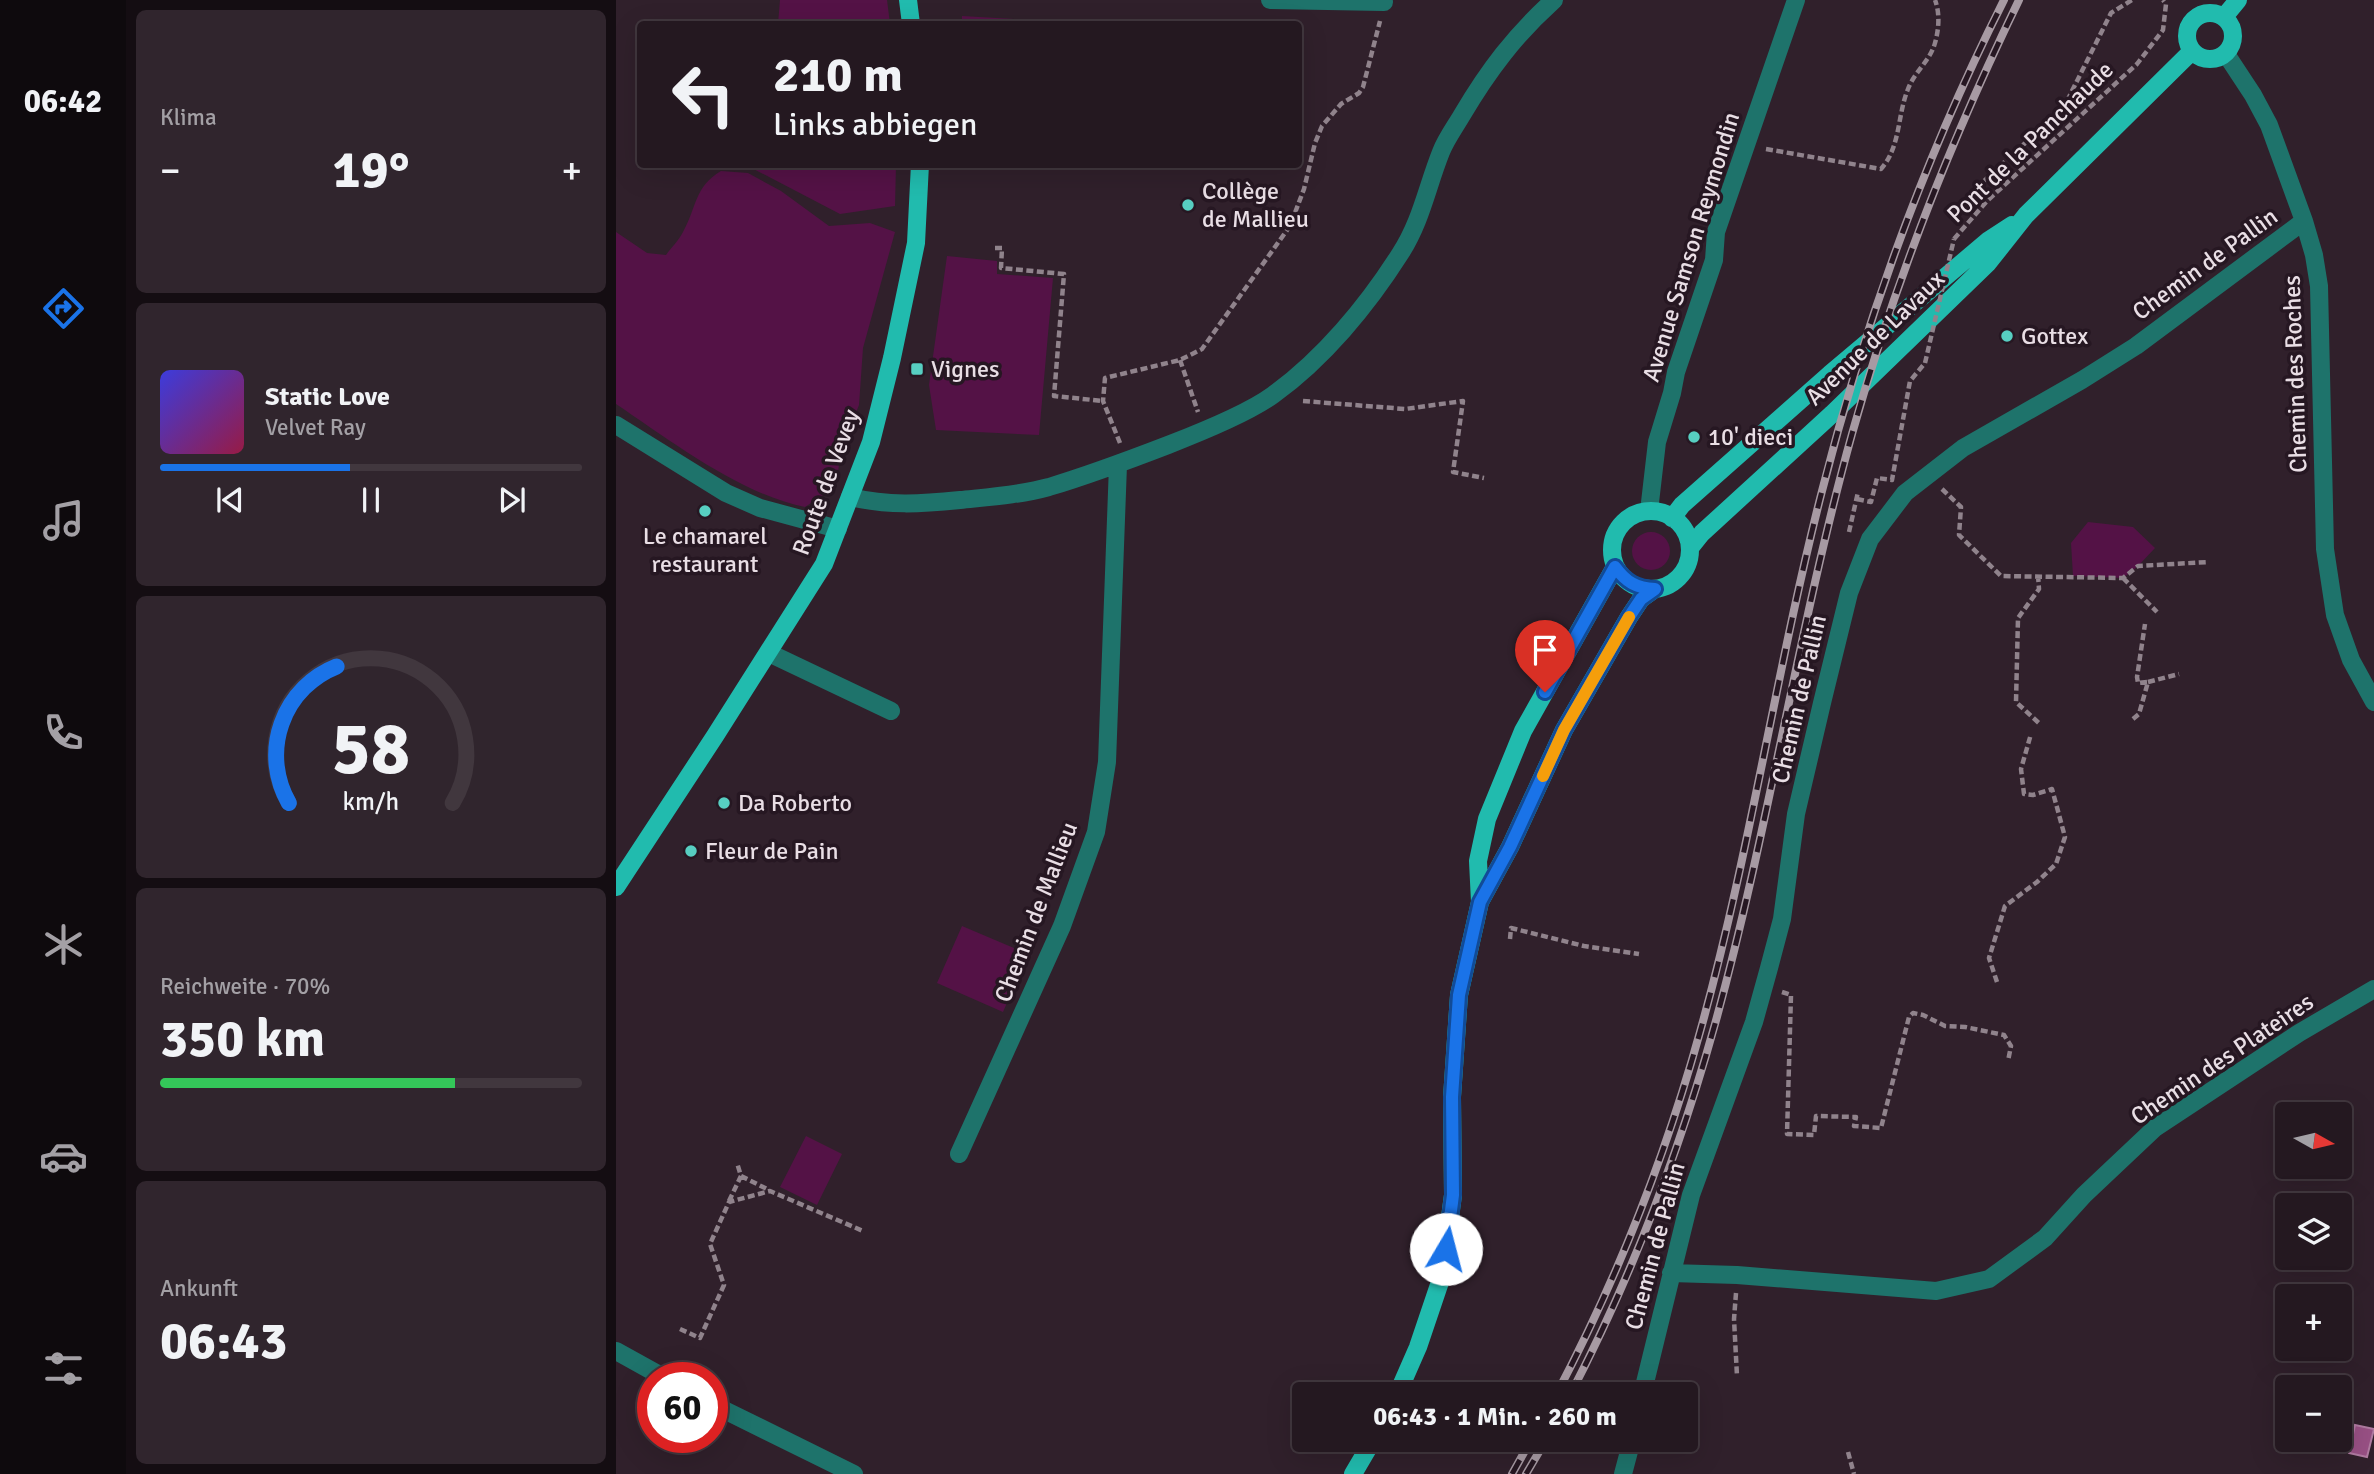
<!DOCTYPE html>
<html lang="de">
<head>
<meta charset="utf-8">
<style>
  :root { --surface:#241820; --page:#30252d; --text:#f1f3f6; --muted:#a3a0a5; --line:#41373e; --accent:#1a73e8 }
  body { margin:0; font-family:Signika,sans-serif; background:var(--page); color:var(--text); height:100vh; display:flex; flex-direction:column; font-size:26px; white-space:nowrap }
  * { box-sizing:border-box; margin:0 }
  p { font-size:23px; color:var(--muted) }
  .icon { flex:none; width:38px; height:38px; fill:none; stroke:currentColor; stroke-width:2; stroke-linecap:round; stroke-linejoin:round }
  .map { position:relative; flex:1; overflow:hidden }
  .side { display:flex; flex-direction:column; gap:10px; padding:10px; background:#140d12; width:490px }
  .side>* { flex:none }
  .hud { position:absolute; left:21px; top:21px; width:665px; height:147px; border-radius:7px; box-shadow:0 7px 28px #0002,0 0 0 2px var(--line); background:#241820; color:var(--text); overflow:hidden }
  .needle { width:46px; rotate:98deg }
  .controls { position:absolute; left:1659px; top:1102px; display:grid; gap:14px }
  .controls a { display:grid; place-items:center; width:77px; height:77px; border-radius:7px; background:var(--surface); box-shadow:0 7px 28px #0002,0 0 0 2px var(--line); font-size:35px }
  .speed { position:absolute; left:21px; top:1362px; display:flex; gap:14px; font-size:35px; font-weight:700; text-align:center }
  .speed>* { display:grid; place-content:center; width:91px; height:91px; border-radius:50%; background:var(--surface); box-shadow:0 7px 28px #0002,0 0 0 2px var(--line); line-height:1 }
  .speed .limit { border:10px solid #d22; background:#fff; color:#111 }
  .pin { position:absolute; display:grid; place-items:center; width:60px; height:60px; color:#fff; margin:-72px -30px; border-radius:50% 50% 50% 0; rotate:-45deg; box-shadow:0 0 7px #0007 }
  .pin .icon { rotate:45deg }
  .me { position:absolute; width:77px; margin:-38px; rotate:8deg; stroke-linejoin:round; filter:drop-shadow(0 0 5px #0008) }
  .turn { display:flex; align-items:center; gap:24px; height:147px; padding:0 21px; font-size:32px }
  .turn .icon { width:91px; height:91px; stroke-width:2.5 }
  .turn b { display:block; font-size:49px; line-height:60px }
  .big { font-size:52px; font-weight:800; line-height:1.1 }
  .side .tile { flex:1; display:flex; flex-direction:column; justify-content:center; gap:10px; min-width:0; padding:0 24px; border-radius:10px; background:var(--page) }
  .side .dial { align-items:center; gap:0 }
  .dial svg { height:182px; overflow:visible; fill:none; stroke:var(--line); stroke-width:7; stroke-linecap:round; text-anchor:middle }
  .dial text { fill:var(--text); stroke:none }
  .song { display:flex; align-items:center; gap:21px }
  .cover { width:84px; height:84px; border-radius:10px; background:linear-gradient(135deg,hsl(240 70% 55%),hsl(340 70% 35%)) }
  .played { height:7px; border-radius:4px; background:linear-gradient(90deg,var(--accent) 45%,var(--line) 45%) }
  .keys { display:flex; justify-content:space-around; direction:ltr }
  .heat { display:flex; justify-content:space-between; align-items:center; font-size:38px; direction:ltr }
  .charge { height:10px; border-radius:5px; background:linear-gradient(90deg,#34c759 70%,var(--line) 0) }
  .trip { position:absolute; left:676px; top:1382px; width:406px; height:70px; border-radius:7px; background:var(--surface); box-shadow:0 7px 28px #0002,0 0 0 2px var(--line); font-weight:800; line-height:70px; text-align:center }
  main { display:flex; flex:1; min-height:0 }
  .tab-bar { display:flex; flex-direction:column; width:126px; justify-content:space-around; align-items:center; background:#0e0a0d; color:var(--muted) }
  .tab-bar .icon { width:49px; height:49px }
  .tab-bar .current { color:var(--accent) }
  .tab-bar b { font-size:32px; color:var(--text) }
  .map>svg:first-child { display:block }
  .green { fill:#541246 }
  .water { fill:#985084; stroke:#b07ba1; stroke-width:2 }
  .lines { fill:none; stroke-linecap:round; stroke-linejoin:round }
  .path { stroke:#90838c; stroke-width:4.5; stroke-dasharray:7 3.5; stroke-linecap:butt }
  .minor { stroke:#1e736b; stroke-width:18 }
  .major { stroke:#21bbae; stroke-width:18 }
  .rail-casing { stroke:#a79aa3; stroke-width:8 }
  .rail { stroke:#261722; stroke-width:5; stroke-dasharray:16; stroke-linecap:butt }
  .path-bridge { stroke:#90838c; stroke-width:4.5; stroke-dasharray:7 3.5; stroke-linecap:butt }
  .route-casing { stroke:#114b97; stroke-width:18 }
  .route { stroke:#1a73e8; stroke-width:12 }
  .slow { stroke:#f59e0b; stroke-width:12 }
  .poi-dot { fill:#57cec1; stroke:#261722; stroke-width:2.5 }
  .labels { text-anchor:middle; stroke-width:7; stroke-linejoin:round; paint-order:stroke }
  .street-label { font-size:24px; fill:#e9dee5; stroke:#261722 }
  .poi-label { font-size:24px; fill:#e9dee5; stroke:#261722; text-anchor:start }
</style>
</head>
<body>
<main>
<nav class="tab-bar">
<b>06:42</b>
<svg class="icon current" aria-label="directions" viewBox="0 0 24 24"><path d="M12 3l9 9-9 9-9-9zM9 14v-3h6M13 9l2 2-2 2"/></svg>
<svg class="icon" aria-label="music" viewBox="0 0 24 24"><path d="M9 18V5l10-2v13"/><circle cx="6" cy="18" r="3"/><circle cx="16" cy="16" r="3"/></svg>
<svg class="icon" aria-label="phone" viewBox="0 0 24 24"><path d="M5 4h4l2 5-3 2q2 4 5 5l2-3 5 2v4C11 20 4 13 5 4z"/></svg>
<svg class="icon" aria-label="climate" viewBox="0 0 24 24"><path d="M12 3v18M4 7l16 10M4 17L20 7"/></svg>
<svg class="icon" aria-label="car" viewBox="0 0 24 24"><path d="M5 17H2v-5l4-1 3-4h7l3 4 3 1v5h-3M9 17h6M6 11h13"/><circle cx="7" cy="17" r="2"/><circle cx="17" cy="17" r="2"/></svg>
<svg class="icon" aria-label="filters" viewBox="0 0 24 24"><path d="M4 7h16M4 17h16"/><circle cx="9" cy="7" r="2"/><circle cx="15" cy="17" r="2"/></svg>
</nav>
<section class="side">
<div class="tile"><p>Klima</p>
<div class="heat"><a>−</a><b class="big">19°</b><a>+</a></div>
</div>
<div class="tile">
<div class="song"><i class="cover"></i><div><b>Static Love</b><p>Velvet Ray</p></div></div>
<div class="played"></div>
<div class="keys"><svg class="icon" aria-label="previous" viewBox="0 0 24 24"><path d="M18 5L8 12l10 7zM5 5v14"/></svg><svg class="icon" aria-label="pause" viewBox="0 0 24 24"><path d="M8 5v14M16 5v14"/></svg><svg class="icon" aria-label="next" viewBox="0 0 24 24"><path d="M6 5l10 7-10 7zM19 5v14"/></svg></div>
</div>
<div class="tile dial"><svg viewBox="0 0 100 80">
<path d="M14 69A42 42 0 1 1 86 69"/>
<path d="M14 69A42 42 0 0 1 35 9" stroke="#1a73e8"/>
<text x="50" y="56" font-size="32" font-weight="700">58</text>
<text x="50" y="72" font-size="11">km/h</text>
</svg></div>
<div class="tile"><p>Reichweite · 70%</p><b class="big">350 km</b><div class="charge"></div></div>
<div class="tile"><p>Ankunft</p><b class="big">06:43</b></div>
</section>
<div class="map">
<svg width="1758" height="1474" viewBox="0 0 1758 1474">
  <rect width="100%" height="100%" fill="#30202b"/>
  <!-- green -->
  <path class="green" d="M164 0H271L274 24H162Z
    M346 16 484 24H346Z
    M130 165H280L279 206 224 214Z
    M105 171 132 173 165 191 213 226 254 223 279 232 247 348 243 405 225 450 222 472 210 493 189 507C124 494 55 441 0 404V232L31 253 50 255C55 248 63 240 67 232 81 207 78 187 105 171Z
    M331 256 381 261V274L437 278 423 435 320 430 313 385Z
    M1472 522 1517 527 1539 548 1522 566 1507 578 1457 576 1455 543Z
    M1016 551a19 19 0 1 1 38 0a19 19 0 1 1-38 0Z
    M346 926 412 954 387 1012 321 983Z
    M190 1136 226 1154 201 1205 164 1187Z"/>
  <!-- water -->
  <path class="water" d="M1739 1425 1758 1429 1751 1457 1733 1453Z"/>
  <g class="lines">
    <!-- path -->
    <path class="path" d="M1150 149 1265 169C1285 146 1281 116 1292 89 1299 71 1314 61 1319 43 1323 29 1324 13 1319 0
      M1353 195 1448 107 1495 13 1516 0
      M1338 239 1371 201 1521 64 1547 30 1550 4 1547 0
      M379 248H386L385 268 448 274 438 396 487 401
      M564 360 582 412
      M687 401 789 409 847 401 837 472 868 478
      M504 443 487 401 489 378 564 360 586 349 674 226 688 189 699 143 706 126 725 104 743 93 747 87 764 21
      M1326 489 1345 507 1343 535 1385 576 1507 578 1522 566 1592 562
      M1241 499 1255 502 1261 478 1276 480 1294 381 1309 363
      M1233 532 1242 492
      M1422 575 1423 589 1402 618 1400 702 1425 725
      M1507 578 1541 612
      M1532 682 1563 674
      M1517 719 1523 714 1532 682 1522 683 1521 677 1529 624
      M894 939 895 928 968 946 1023 954
      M1381 982 1373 958 1389 906 1421 882 1440 864 1449 837 1436 789 1417 795 1408 794 1405 769 1415 734
      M1166 992 1175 995 1171 1134 1198 1135 1200 1116 1240 1117 1238 1126 1265 1128 1293 1017 1297 1013 1307 1015 1329 1026 1349 1027 1388 1035 1395 1046 1392 1061
      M125 1176 153 1190
      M113 1201 125 1176 121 1163
      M1120 1293 1118 1319 1121 1376
      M64 1329 84 1338 108 1285 94 1244 113 1202 154 1191 247 1231
      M1232 1452 1238 1474"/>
    <!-- minor -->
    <path class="minor" d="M654 0 768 2
      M1610 54 1637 95 1653 125 1688 221 1698 255 1703 286 1709 549 1719 615 1735 660 1758 702
      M0 425 110 493 144 508 222 529
      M234 497C273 506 304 504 344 500 373 497 404 495 433 487 473 475 513 460 552 445 583 433 631 414 657 395 707 359 751 306 784 254 805 222 811 187 825 152 830 139 839 127 846 115 872 71 899 35 938 0
      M1033 511 1041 442 1056 393 1060 372 1098 260 1100 232 1180 0
      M153 653 275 711
      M343 1154 446 926 480 832 491 762 502 465
      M1055 1273 1121 1275 1320 1291 1373 1279 1429 1238 1468 1195 1539 1128 1683 1033 1758 989
      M0 1351 47 1377
      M1026 1395 1075 1195 1138 1022 1153 968 1166 919 1180 814 1206 703 1233 593 1254 539 1289 493 1347 448 1466 380 1520 346 1688 221
      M96 1404 238 1474
      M1007 1474 1016 1440"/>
    <!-- major -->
    <path class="major" d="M292 0 295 24
      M1571 36a23 23 0 1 1 46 0a23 23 0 1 1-46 0Z
      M1608 17 1622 0
      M996 550a39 39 0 1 1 78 0a39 39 0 1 1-78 0Z
      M1056 518 1066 505 1214 374 1373 240 1396 225
      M1074 548 1086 533 1216 414 1372 263 1410 215 1576 51
      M0 887 99 736 208 564 255 442 276 358 300 243 304 164
      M864 902 894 847 948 730 1013 617 1025 599 1039 589
      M781 1395 802 1347 826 1276 837 1195 836 1097 843 995 864 902 862 861 871 819 907 731 999 567
      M737 1474 757 1440"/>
    <defs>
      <path id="rail" d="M940 1395C1001 1279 1049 1158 1084 1032 1134 854 1160 670 1206 491 1249 321 1309 157 1388 0
        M954 1395C1016 1276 1063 1153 1099 1024 1153 829 1182 628 1236 434 1278 284 1335 140 1403 0
        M896 1474 915 1440
        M910 1474 930 1440"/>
    </defs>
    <!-- rail casing -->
    <use href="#rail" class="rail-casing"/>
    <!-- rail -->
    <use href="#rail" class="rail"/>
    <!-- path-bridge -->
    <path class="path-bridge" d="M1309 363 1338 239"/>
  </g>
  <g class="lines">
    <defs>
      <path id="route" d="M830 1249 837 1195 836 1097 843 995 864 902 894 847 948 730 1013 617 1025 599 1039 589C1020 588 1010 582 999 567L929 692"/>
    </defs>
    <!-- route casing -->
    <use href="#route" class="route-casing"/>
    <!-- route -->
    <use href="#route" class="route"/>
    <!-- slow -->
    <path class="slow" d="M927 776 948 730 1013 617"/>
  </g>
  <!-- markers -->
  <g class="poi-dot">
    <circle cx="572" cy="205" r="7"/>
    <circle cx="1391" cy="336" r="7"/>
    <rect x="294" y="362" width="14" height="14" rx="3.5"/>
    <circle cx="1078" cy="437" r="7"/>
    <circle cx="89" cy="511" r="7"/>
    <circle cx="108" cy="803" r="7"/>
    <circle cx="75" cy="851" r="7"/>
  </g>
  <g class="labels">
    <!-- street labels -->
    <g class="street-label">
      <text transform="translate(1414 142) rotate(-44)" y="8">Pont de la Panchaude</text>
      <text transform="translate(1075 247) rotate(-73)" y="8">Avenue Samson Reymondin</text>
      <text transform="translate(1589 264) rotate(-36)" y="8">Chemin de Pallin</text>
      <text transform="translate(1259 338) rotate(-44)" y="8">Avenue de Lavaux</text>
      <text transform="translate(1679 374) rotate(-92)" y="8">Chemin des Roches</text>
      <text transform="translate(210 482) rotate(-70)" y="8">Route de Vevey</text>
      <text transform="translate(1183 699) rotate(-77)" y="8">Chemin de Pallin</text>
      <text transform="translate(420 912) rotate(-69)" y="8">Chemin de Mallieu</text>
      <text transform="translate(1606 1059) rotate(-34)" y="8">Chemin des Plateires</text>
      <text transform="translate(1039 1246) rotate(-75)" y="8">Chemin de Pallin</text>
    </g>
    <!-- poi labels -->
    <g class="poi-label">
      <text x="586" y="199">Collège<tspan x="586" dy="28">de Mallieu</tspan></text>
      <text x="1405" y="344">Gottex</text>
      <text x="315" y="377">Vignes</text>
      <text x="1092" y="445">10' dieci</text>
      <text x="89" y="544" text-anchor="middle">Le chamarel<tspan x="89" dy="28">restaurant</tspan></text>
      <text x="122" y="811">Da Roberto</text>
      <text x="89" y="859">Fleur de Pain</text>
    </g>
  </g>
</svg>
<div class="controls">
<a><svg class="needle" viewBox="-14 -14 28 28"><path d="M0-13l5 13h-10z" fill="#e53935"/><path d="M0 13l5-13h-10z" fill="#a3a0a5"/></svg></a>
<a><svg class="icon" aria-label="layers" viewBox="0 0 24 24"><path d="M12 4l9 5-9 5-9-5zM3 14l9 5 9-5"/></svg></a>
<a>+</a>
<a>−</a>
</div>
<div class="speed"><div class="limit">60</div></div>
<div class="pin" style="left:929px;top:692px;background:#d93025"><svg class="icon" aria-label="arrive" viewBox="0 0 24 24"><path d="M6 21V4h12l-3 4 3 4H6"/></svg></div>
<svg class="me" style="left:830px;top:1249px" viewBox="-20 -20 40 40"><circle r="19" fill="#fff"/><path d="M0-13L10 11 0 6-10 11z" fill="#1a73e8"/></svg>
<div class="trip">06:43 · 1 Min. · 260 m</div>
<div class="hud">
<div class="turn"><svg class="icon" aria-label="left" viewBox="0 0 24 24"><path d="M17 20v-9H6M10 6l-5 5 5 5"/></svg><div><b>210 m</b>Links abbiegen</div></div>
</div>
</div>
</main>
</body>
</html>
